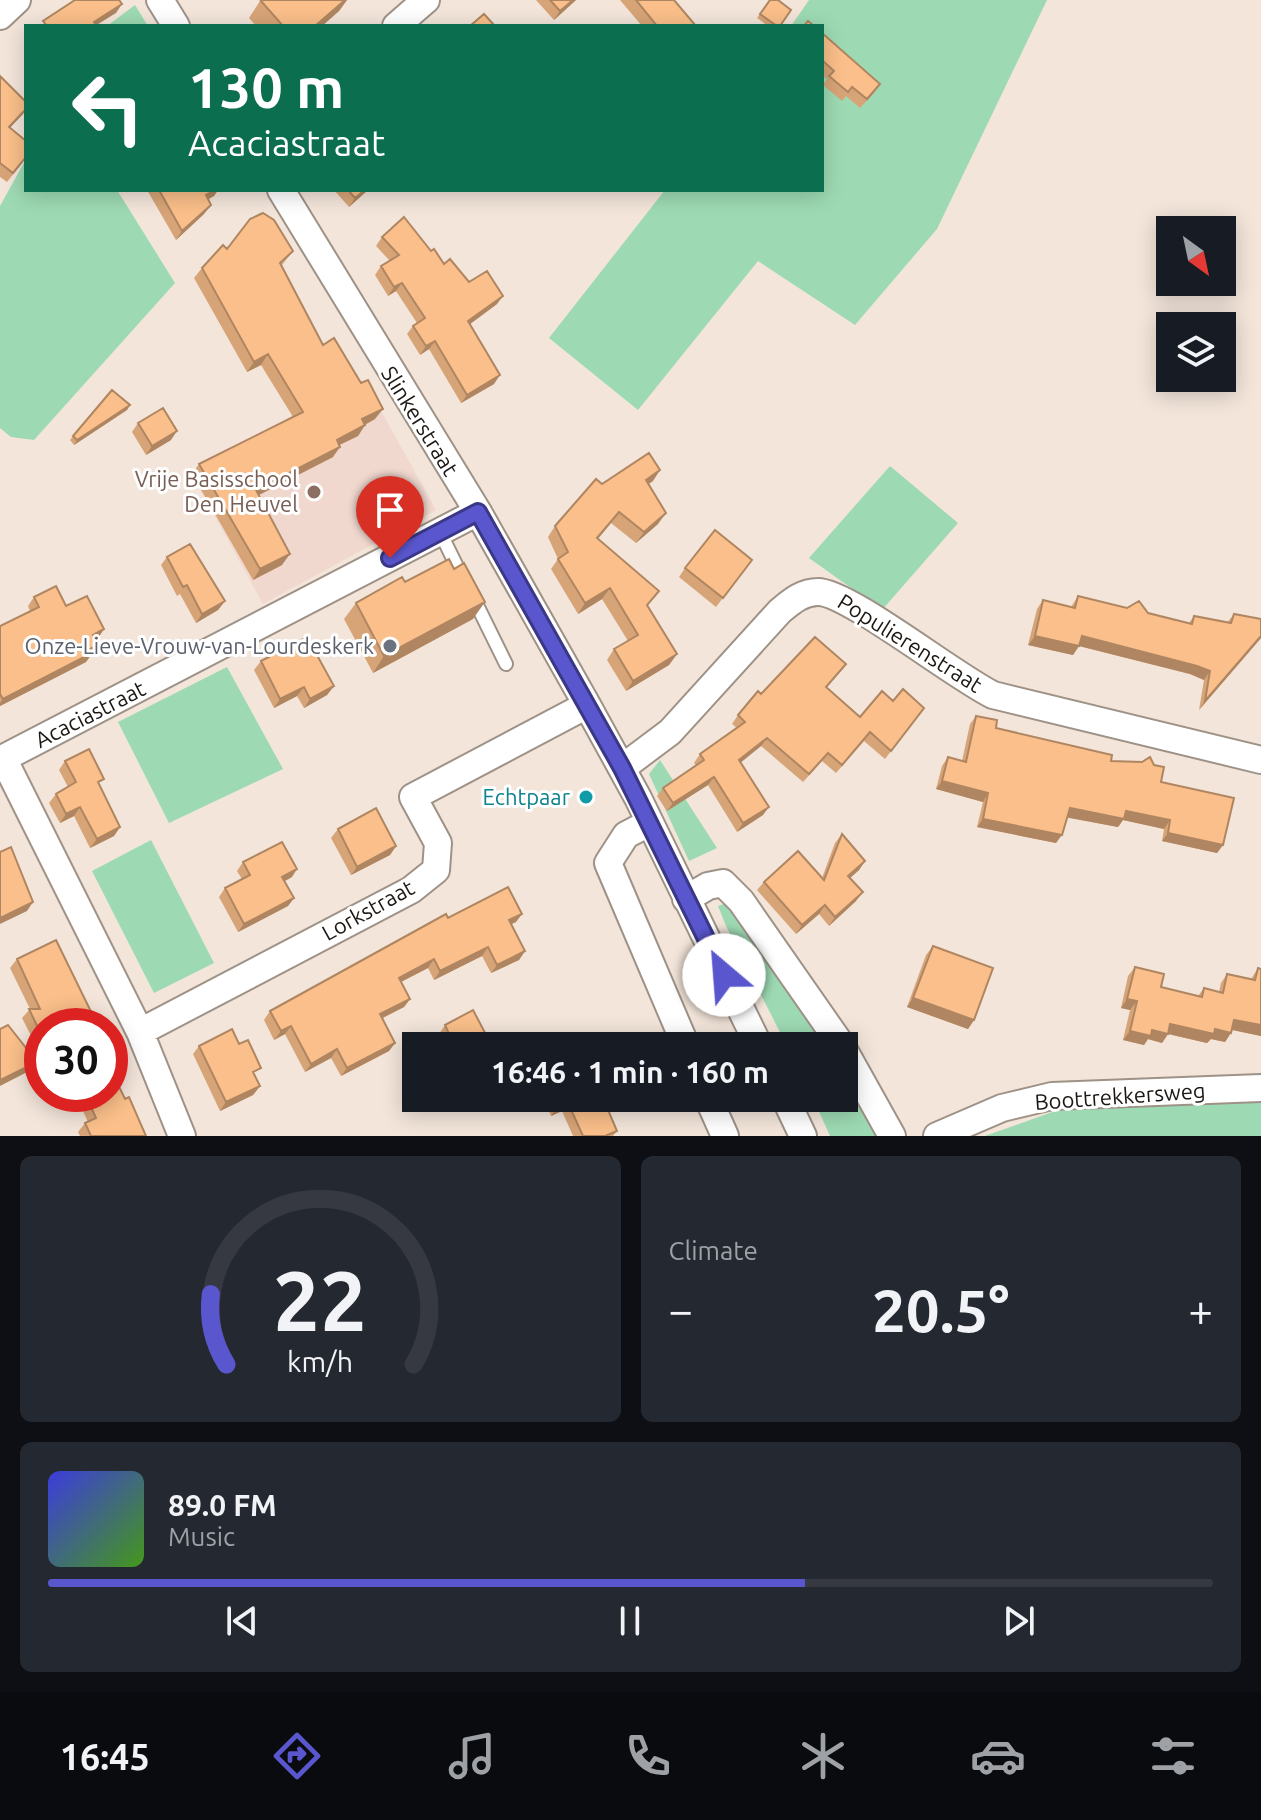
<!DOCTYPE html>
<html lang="en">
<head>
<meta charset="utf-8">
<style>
  :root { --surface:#171b24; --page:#242831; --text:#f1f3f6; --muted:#9ea1a6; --line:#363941; --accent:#5a56ce }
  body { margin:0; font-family:Ubuntu,sans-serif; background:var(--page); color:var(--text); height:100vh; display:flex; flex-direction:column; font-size:30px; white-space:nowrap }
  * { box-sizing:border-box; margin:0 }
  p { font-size:26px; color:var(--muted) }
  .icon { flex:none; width:44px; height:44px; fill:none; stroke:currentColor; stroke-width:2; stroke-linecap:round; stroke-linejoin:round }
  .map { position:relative; height:1136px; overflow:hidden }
  .sheet { display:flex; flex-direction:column; gap:20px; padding:20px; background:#0d0f14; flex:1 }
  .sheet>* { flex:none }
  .hud { position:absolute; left:24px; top:24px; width:800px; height:168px; border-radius:0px; box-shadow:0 4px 20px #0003; background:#0b6e4f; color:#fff; overflow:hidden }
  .needle { width:52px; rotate:147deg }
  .controls { position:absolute; left:1156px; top:216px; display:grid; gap:16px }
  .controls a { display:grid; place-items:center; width:80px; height:80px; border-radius:0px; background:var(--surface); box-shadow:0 4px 20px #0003; font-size:40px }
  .speed { position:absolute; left:24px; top:1008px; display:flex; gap:16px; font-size:40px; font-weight:700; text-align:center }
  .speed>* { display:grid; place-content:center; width:104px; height:104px; border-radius:50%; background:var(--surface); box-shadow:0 4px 20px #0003; line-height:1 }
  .speed .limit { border:12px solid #d22; background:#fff; color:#111 }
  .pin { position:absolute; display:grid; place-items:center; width:68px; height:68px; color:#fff; margin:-82px -34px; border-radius:50% 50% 50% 0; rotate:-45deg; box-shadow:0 0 8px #0007 }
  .pin .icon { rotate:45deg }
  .me { position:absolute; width:88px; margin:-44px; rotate:333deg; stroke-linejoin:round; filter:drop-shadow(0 0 6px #0008) }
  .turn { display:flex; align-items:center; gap:28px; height:168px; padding:0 32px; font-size:36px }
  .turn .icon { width:104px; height:104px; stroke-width:2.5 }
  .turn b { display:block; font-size:56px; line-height:68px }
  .big { font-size:60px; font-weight:700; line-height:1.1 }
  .sheet .card { flex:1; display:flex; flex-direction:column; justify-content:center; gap:12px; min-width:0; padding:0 28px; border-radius:12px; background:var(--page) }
  .sheet .dial { align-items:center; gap:0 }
  .dial svg { height:208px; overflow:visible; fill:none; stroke:var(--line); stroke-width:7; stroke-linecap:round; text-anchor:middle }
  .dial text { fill:var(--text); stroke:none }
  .song { display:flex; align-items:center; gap:24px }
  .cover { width:96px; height:96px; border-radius:12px; background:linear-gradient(135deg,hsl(240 70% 55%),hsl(100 70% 35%)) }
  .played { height:8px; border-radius:4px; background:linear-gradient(90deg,var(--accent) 65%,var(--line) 65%) }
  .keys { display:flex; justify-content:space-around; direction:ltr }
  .heat { display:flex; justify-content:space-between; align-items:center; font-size:44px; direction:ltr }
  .sheet .tiles { flex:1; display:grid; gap:20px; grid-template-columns:1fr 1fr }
  .card:last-child { grid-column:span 2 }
  .trip { position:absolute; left:402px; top:1032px; width:456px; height:80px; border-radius:0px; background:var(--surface); box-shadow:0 4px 20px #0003; font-weight:700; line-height:80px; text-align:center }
  .tabs { display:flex; height:128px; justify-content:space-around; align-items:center; background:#090b0e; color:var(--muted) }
  .tabs .icon { width:56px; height:56px }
  .tabs .current { color:var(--accent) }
  .tabs b { font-size:36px; color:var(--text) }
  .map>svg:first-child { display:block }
  .education { fill:#f1d8cf }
  .green { fill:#9ddab3 }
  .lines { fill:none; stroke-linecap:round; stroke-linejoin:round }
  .service-casing { stroke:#9e9287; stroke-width:16 }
  .minor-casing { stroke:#9e9287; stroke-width:30 }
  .service { stroke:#fff; stroke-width:12 }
  .minor { stroke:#fff; stroke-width:26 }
  .wall { fill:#d7a477 }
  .shaded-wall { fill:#af8661 }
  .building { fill:#fabf8a; stroke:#af8661; stroke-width:2 }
  .route-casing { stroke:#3a3886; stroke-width:20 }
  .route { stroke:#5a56ce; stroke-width:14 }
  .education-dot { fill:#8d6e63; stroke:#fff; stroke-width:3 }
  .worship-dot { fill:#6b7280; stroke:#fff; stroke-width:3 }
  .culture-dot { fill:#0f9aa8; stroke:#fff; stroke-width:3 }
  .labels { text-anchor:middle; stroke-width:6; stroke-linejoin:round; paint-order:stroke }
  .street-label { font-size:22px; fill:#1c1713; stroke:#fff }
  .education-label { font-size:22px; fill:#785e54; stroke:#fff; text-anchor:end }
  .worship-label { font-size:22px; fill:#5b616d; stroke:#fff; text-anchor:end }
  .culture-label { font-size:22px; fill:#0d838f; stroke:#fff; text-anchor:end }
</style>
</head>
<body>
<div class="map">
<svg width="1261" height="1136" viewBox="0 0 1261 1136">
  <rect width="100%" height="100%" fill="#f3e5da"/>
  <!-- education -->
  <path class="education" d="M364 380 436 510 263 604 192 475Z"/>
  <!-- green -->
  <path class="green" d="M809 0H1047L937 229 855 325 758 261 638 410 549 338 665 190H822V26H791Z
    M135 5 148 26H107Z
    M26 159V190H117L175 283 34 440 11 437 0 428V206Z
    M890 466 958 523 882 610 809 558Z
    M227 667 283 769 169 823 118 722Z
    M660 760 717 848 689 861 649 774Z
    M151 840 214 963 154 993 92 871Z
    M724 904 743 917 832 1046H787L726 926 718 906Z
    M844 1063 883 1136H830L813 1098H844Z
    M1261 1097V1136H985L1058 1110Z"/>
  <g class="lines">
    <defs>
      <path id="service" d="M440 532 463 579
        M472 595 506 664"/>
      <path id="minor" d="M160 0 176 26
        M0 16 17 0
        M396 26 426 0
        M281 190 478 512 587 705 638 798 759 1046
        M3 758 140 1032 182 1136
        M0 760 478 512
        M622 768 670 732 780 611C791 602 802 592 818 592 848 592 954 676 993 695L1261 760
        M647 824 626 835 608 863 686 1046
        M686 899 708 886 723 883 741 901 842 1046
        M140 1032 411 890 436 870 438 843 413 797 587 705
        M844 1050 892 1136
        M708 1098 725 1136
        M785 1098 803 1136
        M937 1136 1002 1108 1052 1096 1261 1088"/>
    </defs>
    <!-- service casing -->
    <use href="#service" class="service-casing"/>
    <!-- minor casing -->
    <use href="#minor" class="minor-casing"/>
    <!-- service -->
    <use href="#service" class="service"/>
    <!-- minor -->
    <use href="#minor" class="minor"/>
  </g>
  <!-- wall -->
  <path class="wall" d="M259 0H347L339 11 322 26H256L249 18 260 1Z
    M536 0H576L554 20Z
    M620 0H674L696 26H642Z
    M770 0 780 26H768L757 18Z
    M822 33 874 93 860 108 846 96 842 101 823 85 827 79 822 75Z
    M0 76 26 102V110L10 128 26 158 7 182 0 177Z
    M147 190H218L214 196 208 199 204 214 176 240Z
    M334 190H368L349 207Z
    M382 237 444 264 497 304 470 324 494 384 461 403 429 349 420 355 407 334 413 326 417 323 396 291 388 296 375 275 381 266 390 261 376 246Z
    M227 249 293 251 282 265 323 345 375 419 365 425 358 436 339 445 333 457 259 495 282 565 253 580 192 474 199 464 293 417 261 365 247 372 194 278 202 268Z
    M130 405 127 410 74 445 70 440 73 436Z
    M138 423 171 440 146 455 132 432Z
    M653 481 648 484 658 524 636 543 611 523 598 539 648 607 677 654 669 665 626 691 607 660 614 649 628 641 602 599 578 614 551 569 558 559 548 537 555 526 602 484Z
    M167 557 225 601 218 610 196 623 180 594 177 596 161 565Z
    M752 560 716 607 679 577 685 568Z
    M454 569 473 619 373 673 344 619 356 603 405 582Z
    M1078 596 1189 623 1194 616 1227 623 1234 614 1261 638 1199 710 1204 680 1190 674 1079 646 1073 655 1028 645 1037 609 1043 600 1071 607Z
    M34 597 66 606 104 629 98 638 95 639 98 645 86 662 0 706V626L30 611 28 606Z
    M261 661 334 686 327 695 304 708 297 696 274 708 254 670Z
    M846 664 826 688 860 717 893 701 924 708 885 759 864 741 836 773 822 761 803 782 761 746 741 762 763 815 737 832 708 785 667 811 657 796 663 788 696 765 694 763 700 754 737 728 732 724 738 715 761 694Z
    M976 716 996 728 1111 761 1161 782 1223 845 1217 853 1162 841 1164 829 1123 820 1118 827 1067 817 1056 843 977 827 983 802 936 789 942 766 948 757 962 761 970 724Z
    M65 761 99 785 120 827 114 836 90 848 74 816 60 823 49 803 56 794 68 787 59 770Z
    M338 829 396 846 390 855 351 875 331 838Z
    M842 834 865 861 859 870 850 878 856 901 829 926 819 914 796 934 757 890 764 882 822 878 835 843Z
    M243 862 292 877 285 881 294 898 288 906 238 932 219 897 225 888 242 879 237 871Z
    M448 918 516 922 511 924 525 951 519 960 491 973 482 956 434 980 428 968 401 982 410 999 404 1007 383 1018 395 1043 389 1051 341 1076 331 1058 305 1072 285 1034 274 1040 264 1020 270 1011Z
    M56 940 42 1026V1057L22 1018 30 1009 10 968 17 959Z
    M933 946 974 1020 968 1029 907 1007 926 955Z
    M1135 967 1161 987 1198 996 1204 988 1219 992 1221 983 1227 974 1251 979 1258 968 1261 969V1036L1232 1030 1225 1042 1211 1039 1207 1043 1168 1034 1162 1043 1148 1039 1144 1045 1123 1040 1130 1010 1121 1008 1128 976Z
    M445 1025 492 1046H439L442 1042 439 1034Z
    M199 1046 260 1086 253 1095 220 1111 193 1054Z
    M75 1094H110L125 1099 146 1136H80L78 1132 85 1123 88 1122Z
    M543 1098H603L617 1131 613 1136H573L562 1111 551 1116Z"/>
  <!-- shaded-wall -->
  <path class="shaded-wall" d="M345 0H347L339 11 322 26H315Z
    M573 0H576L554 20 560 11Z
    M122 4 116 13 95 26 94 22Z
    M26 109 23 114 2 136 9 127Z
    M215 190H218L214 196 200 204 206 195Z
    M365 190H368L349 207 355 198Z
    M211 205 204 214 176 240 182 231Z
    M402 283 396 291 388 296 394 287Z
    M503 296 497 304 462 330 468 321Z
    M435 341 429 349 420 355 426 346Z
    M268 354 261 365 247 372 254 362Z
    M500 375 494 384 461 403 467 395Z
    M130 405 127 410 74 445 77 440Z
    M383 409 375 419 355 430 362 419Z
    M365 425 358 436 329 450 337 440Z
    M177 431 171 440 146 455 152 446Z
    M340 447 333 457 249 500 256 490Z
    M660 470 653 481 638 491 646 480Z
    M666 513 658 524 636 543 644 532Z
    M290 554 282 565 253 580 260 569Z
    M610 588 602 599 578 614 585 603Z
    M225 601 218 610 196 623 202 614Z
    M485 602 473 619 373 673 384 656Z
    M104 629 98 638 87 644 93 635Z
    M1035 636 1079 646 1073 655 1028 645Z
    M1082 636 1197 666 1210 671 1204 680 1190 674 1075 645Z
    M1261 636V638L1199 710 1205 701Z
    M98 645 86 662 0 706V703L3 699Z
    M677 654 669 665 626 691 633 681Z
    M334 686 327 695 304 708 310 699Z
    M304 687 297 696 274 708 280 699Z
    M767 738 761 746 734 768 739 760Z
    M714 777 708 785 667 811 673 803Z
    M942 781 988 793 983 802 936 789Z
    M80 807 74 816 60 823 66 814Z
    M769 807 763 815 737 832 743 823Z
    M1070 808 1126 811 1170 820 1164 829 1123 820 1118 827 1064 817Z
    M983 819 1062 835 1056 843 977 827Z
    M120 827 114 836 90 848 97 839Z
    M1168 833 1223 845 1217 853 1162 841Z
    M396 846 390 855 351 875 357 867Z
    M865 861 859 870 842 885 848 876Z
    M297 869 292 877 277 885 282 877Z
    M863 892 856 901 829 926 835 917Z
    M294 898 288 906 238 932 244 924Z
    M33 902 27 911 0 924V918Z
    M825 905 819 914 796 934 802 925Z
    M522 914 516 922 503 928 509 920Z
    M488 947 482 956 434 980 440 971Z
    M525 951 519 960 491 973 497 965Z
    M434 959 428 968 393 986 399 978Z
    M913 998 974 1020 968 1029 907 1007Z
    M410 999 404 1007 374 1022 380 1014Z
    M1127 999 1137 1001 1130 1010 1121 1008Z
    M1234 1020 1261 1025V1036L1228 1029Z
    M1170 1024 1215 1029 1231 1033 1225 1042 1211 1039 1207 1043 1164 1033Z
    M291 1026 285 1034 274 1040 281 1031Z
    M1152 1030 1168 1034 1162 1043 1148 1039 1144 1045 1123 1040 1130 1031Z
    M395 1043 389 1051 341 1076 347 1068Z
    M337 1049 331 1058 305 1072 311 1064Z
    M37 1062 31 1070 0 1086V1080Z
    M260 1086 253 1095 220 1111 226 1102Z
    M568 1103 562 1111 551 1116 557 1107Z"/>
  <!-- building -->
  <path class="building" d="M75 0H119L122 4 94 22 97 26H47L43 21Z
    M262 0H345L315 26H283L261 1Z
    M550 0H573L560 11Z
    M636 0H674L696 26H657Z
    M770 0H778L791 10 780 26H777L760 14Z
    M484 14 495 26H470Z
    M808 21 814 26H804Z
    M822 33 880 84 867 99 852 87 848 92 829 76 834 71 822 60Z
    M0 76 26 102V109L9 127 26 141V157L13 173 0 163Z
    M159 190H215L206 195 211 205 182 231Z
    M348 190H365L355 198Z
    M263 213 274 220 293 251 280 263 323 345 334 338 361 383 368 380 383 409 362 419 365 425 337 440 340 447 256 490 290 554 260 569 199 464 303 412 268 354 254 362 202 268 223 245 227 249 250 219Z
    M404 217 431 251 434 249 444 264 450 259 469 282 487 271 503 296 468 321 500 375 467 395 435 341 426 346 413 326 425 318 402 283 394 287 381 266 399 255 382 237Z
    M112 390 130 405 77 440 73 436Z
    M163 408 177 431 152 446 138 423Z
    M649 453 660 470 646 480 666 513 644 532 619 512 597 538 659 591 647 605 677 654 633 681 614 649 638 635 610 588 585 603 558 559 568 552 555 526 596 479 602 484Z
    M715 530 752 560 723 598 685 568Z
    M190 544 225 601 202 614 187 585 183 587 167 557Z
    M449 559 454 569 464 563 485 602 384 656 356 603 402 577 405 582Z
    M56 586 66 606 87 596 104 629 93 635 98 645 90 649 92 653 3 699 0 694V626L39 607 34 597Z
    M1078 596 1127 608 1139 601 1148 613 1192 624 1194 616 1231 623 1234 614 1261 619V636L1205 701 1210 671 1197 666 1082 636 1079 646 1035 636 1043 600 1075 608Z
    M307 637 334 686 310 699 304 687 280 699 261 661Z
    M815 637 846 664 826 687 860 717 882 691 893 701 903 689 924 708 891 751 870 732 842 765 828 753 809 774 767 738 739 760 769 807 743 823 714 777 673 803 663 788 704 760 700 754 745 722 738 715 758 691 761 694Z
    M976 716 997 720 996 728 1112 755 1111 761 1142 762 1150 757 1154 765 1164 767 1161 782 1234 798 1223 845 1168 833 1170 820 1126 811 1124 819 1070 808 1062 835 983 819 988 793 942 781 948 757 966 762Z
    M89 749 104 779 98 782 120 827 97 839 80 807 66 814 56 794 76 782 65 761Z
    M376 808 396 846 357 867 338 829Z
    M842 834 865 861 848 876 863 892 835 917 825 905 802 925 764 882 798 851 824 880Z
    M282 842 297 869 282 877 294 898 244 924 225 888 250 875 243 862Z
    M11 847 33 902 0 918V852Z
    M508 887 522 914 509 920 525 951 497 965 488 947 440 971 434 959 399 978 410 999 380 1014 395 1043 347 1068 337 1049 311 1064 291 1026 281 1031 270 1011 446 914 448 918Z
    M56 940 98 1026H42V1036L29 1009H40L17 959Z
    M933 946 993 968 974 1020 913 998Z
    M1135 967 1164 974 1161 987 1202 997 1204 988 1223 993 1227 974 1255 980 1258 968 1261 969V1025L1234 1020 1231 1033 1215 1029 1214 1034 1170 1024 1168 1034 1152 1030 1151 1036 1130 1031 1137 1001 1127 999Z
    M473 1010 492 1046H449L445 1039 450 1036 445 1025Z
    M8 1025 37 1062 0 1080V1029Z
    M232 1029 239 1044 248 1040 261 1068 253 1072 260 1086 226 1102 199 1046Z
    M110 1068 125 1099 129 1097 146 1136H91L85 1123 96 1118 85 1094H110Z
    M553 1098H603L617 1131 605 1136H583L568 1103 557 1107Z"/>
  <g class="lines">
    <defs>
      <path id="route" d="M390 558 478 512 622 768 724 975"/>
    </defs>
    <!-- route casing -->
    <use href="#route" class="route-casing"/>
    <!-- route -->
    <use href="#route" class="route"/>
  </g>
  <!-- markers -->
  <circle class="education-dot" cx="314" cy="492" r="8"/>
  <circle class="worship-dot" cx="390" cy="646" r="8"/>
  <circle class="culture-dot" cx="586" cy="797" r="8"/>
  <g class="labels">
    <!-- street labels -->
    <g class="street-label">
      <text transform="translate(420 421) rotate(58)" y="8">Slinkerstraat</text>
      <text transform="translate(910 643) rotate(32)" y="8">Populierenstraat</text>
      <text transform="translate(90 714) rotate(-27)" y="8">Acaciastraat</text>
      <text transform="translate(368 910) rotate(-29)" y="8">Lorkstraat</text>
      <text transform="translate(1120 1096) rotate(-4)" y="8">Boottrekkersweg</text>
    </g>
    <!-- education labels -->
    <g class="education-label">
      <text x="298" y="487">Vrije Basisschool<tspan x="298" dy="25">Den Heuvel</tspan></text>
    </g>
    <!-- worship labels -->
    <g class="worship-label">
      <text x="374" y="654">Onze-Lieve-Vrouw-van-Lourdeskerk</text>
    </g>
    <!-- culture labels -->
    <g class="culture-label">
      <text x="570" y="805">Echtpaar</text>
    </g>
  </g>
</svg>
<div class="controls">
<a><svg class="needle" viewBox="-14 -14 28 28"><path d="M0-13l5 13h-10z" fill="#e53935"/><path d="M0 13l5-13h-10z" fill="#9ea1a6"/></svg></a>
<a><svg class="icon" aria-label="layers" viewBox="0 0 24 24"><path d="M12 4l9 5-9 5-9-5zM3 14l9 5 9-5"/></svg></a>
</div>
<div class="speed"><div class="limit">30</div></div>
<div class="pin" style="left:390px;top:558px;background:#d93025"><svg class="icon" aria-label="arrive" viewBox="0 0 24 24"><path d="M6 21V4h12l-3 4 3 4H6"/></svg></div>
<svg class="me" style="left:724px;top:975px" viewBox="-20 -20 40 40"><circle r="19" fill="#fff"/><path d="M0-13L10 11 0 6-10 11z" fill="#5a56ce"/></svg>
<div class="trip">16:46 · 1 min · 160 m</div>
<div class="hud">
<div class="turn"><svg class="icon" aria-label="left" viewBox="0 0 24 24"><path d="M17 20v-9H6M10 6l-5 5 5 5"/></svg><div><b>130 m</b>Acaciastraat</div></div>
</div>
</div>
<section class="sheet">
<div class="tiles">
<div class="card dial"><svg viewBox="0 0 100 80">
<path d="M14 69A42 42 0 1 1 86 69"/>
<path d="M14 69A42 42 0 0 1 8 42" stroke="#5a56ce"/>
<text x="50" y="56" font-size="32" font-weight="700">22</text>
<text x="50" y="72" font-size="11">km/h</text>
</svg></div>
<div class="card"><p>Climate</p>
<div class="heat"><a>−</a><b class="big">20.5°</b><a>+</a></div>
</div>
<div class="card">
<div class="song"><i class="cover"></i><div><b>89.0 FM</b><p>Music</p></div></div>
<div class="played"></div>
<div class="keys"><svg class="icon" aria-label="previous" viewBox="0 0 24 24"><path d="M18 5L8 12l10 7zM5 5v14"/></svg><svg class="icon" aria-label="pause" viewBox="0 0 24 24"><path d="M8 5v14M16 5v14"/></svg><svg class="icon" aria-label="next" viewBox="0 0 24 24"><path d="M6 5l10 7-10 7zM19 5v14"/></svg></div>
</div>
</div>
</section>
<nav class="tabs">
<b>16:45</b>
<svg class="icon current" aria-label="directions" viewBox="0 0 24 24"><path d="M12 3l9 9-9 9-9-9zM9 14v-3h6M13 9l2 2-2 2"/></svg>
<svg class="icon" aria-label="music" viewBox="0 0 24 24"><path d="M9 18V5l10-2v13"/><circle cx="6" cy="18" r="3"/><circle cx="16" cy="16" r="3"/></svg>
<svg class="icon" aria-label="phone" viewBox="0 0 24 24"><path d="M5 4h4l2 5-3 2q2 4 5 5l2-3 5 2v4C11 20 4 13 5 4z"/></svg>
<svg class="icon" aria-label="climate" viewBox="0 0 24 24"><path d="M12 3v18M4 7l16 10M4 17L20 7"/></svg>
<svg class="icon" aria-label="car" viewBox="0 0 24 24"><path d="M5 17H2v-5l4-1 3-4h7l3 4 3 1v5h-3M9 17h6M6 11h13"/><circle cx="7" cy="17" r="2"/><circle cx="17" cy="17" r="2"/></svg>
<svg class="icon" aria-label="filters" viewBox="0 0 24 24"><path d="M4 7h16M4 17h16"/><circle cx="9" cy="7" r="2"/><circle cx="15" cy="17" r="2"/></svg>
</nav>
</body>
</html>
